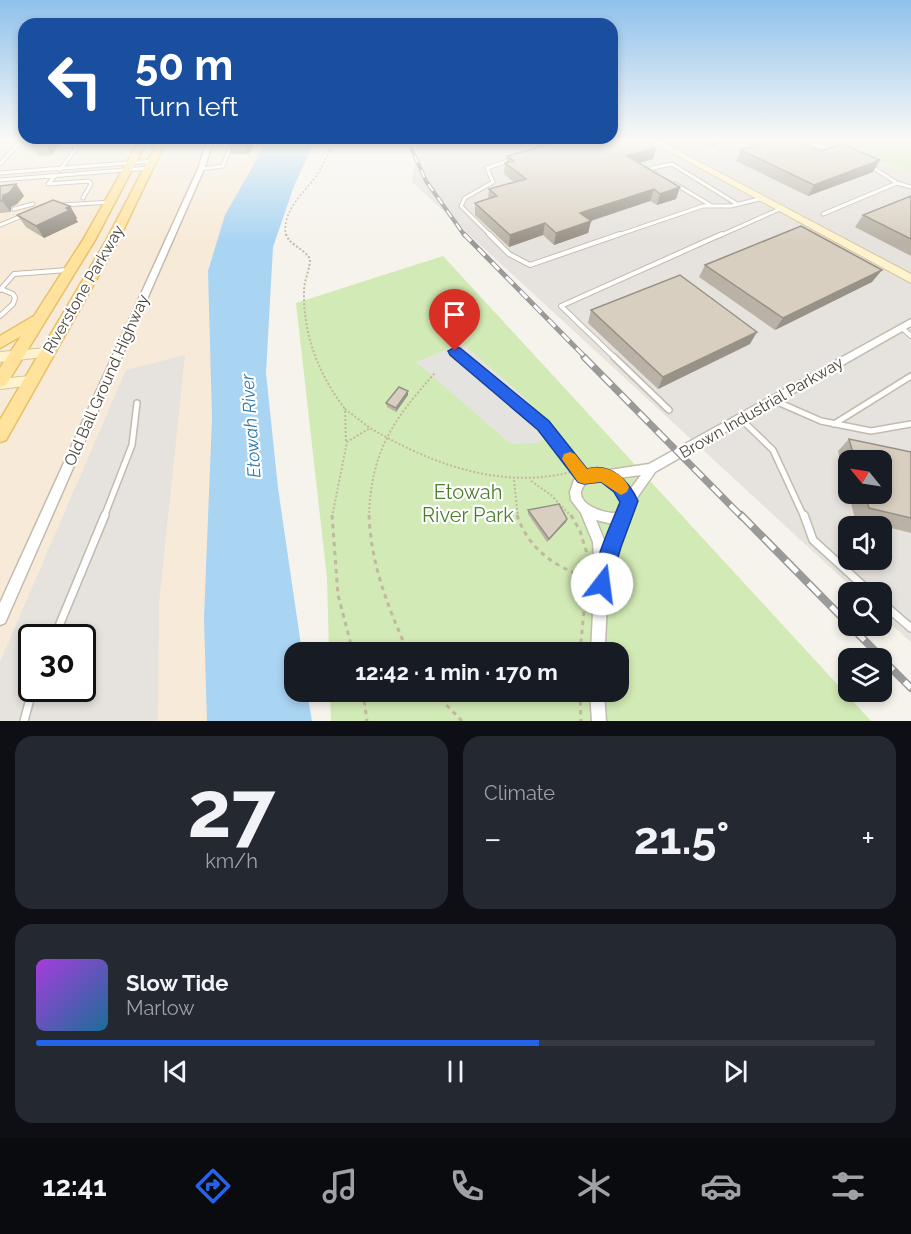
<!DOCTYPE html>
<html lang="en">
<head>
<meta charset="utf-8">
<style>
  :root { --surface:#171b24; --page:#242831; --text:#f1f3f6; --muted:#9ea1a6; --line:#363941; --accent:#2563eb }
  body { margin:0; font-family:Raleway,sans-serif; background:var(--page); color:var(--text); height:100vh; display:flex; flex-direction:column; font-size:22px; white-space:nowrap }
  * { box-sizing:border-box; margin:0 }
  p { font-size:20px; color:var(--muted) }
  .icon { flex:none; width:33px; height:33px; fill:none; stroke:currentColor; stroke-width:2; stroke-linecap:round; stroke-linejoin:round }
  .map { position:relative; height:721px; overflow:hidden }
  .drawer { display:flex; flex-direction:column; gap:15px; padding:15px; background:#0d0f14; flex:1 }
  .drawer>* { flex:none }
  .hud { position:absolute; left:18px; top:18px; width:600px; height:126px; border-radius:18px; box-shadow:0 3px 9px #0003; background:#1a4fa0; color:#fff; overflow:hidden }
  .needle { width:39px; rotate:300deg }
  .fabs { position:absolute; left:838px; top:450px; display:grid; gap:12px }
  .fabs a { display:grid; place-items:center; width:54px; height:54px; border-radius:12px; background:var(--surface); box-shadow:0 3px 9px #0003; font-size:30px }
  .speed { position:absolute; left:18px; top:624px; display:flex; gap:12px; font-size:30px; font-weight:700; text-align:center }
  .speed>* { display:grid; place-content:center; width:78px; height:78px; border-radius:50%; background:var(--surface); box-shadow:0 3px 9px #0003; line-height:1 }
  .speed .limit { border:3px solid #111; border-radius:9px; background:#fff; color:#111 }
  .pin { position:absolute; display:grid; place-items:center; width:51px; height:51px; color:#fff; margin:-62px -26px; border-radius:50% 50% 50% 0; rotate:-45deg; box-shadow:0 0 6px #0007 }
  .pin .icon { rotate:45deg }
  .me { position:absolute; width:66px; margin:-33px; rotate:15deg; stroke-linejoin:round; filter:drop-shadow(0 0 4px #0008) }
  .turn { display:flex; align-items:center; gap:21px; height:126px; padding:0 18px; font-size:27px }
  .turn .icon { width:78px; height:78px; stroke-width:2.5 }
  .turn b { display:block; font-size:42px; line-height:51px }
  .big { font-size:45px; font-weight:700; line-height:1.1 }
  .drawer .widget { flex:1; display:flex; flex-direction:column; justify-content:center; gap:9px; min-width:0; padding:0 21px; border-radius:18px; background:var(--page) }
  .drawer .dial { align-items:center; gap:0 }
  .dial b { font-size:78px; line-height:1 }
  .song { display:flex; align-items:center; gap:18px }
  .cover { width:72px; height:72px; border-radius:9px; background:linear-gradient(135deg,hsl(280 70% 55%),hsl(200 70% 35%)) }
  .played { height:6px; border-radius:3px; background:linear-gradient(90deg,var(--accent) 60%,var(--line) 60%) }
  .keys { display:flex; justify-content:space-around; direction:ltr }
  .heat { display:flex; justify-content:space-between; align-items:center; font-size:33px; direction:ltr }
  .drawer .tiles { flex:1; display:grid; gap:15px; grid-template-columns:1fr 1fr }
  .widget:last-child { grid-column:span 2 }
  .trip { position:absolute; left:284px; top:642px; width:345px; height:60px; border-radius:18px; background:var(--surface); box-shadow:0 3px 9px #0003; font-weight:700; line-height:60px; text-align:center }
  .menu { display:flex; height:96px; justify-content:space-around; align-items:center; background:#090b0e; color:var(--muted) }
  .menu .icon { width:42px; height:42px }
  .menu .on { color:var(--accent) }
  .menu b { font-size:27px; color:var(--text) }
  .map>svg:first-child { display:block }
  .commercial { fill:#f7ead8; fill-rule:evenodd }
  .industrial { fill:#e6e2dd; fill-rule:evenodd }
  .green { fill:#d2eab5 }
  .parking { fill:#e5e3e0 }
  .water { fill:#a9d4f2 }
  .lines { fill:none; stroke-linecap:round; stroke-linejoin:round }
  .lane-far3-casing { stroke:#c2bbae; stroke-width:5 }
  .lane-far2-casing { stroke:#c2bbae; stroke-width:6 }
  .lane-far1-casing { stroke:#c2bbae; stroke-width:8 }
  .lane-casing { stroke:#c2bbae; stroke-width:10 }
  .street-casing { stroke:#c2bbae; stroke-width:3 }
  .secondary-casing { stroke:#d6c79b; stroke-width:2 }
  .primary-casing { stroke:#e6c16a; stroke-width:3 }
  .path-far2 { stroke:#c4b79f; stroke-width:1.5; stroke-dasharray:2 2; stroke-linecap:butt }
  .path-far1 { stroke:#c4b79f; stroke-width:2; stroke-dasharray:2 2; stroke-linecap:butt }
  .path { stroke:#c4b79f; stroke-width:3; stroke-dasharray:4.5 4.5; stroke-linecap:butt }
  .lane-far3 { stroke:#fff; stroke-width:3 }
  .lane-far2 { stroke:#fff; stroke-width:4 }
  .lane-far1 { stroke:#fff; stroke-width:5 }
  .lane { stroke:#fff; stroke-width:7 }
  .street { fill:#fff; fill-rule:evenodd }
  .secondary { fill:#fff3cd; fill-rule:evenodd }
  .primary { fill:#ffe39c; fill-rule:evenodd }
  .rail-far3-casing { stroke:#9a9a9a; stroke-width:4 }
  .rail-far2-casing { stroke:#9a9a9a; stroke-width:5 }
  .rail-far1-casing { stroke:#9a9a9a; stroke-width:7 }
  .rail-casing { stroke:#9a9a9a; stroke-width:8 }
  .rail-far3 { stroke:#fff; stroke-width:2; stroke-dasharray:8; stroke-linecap:butt }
  .rail-far2 { stroke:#fff; stroke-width:3; stroke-dasharray:10; stroke-linecap:butt }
  .rail-far1 { stroke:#fff; stroke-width:4.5; stroke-dasharray:13; stroke-linecap:butt }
  .rail { stroke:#fff; stroke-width:5; stroke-dasharray:16; stroke-linecap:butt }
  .wall { fill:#bab2a6; fill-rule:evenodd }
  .shaded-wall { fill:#979187 }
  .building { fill:#d8cfc1; stroke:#979187; stroke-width:1.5 }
  .route { fill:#2563eb; stroke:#184099; stroke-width:1.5 }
  .slow { fill:#f59e0b }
  .labels { text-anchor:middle; stroke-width:4.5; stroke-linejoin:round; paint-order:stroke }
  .street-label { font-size:16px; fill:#4b4439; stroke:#fff }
  .water-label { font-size:18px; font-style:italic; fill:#2e7ab2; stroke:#fff }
  .near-park-label { font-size:20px; fill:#4a7f2a; stroke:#fff }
</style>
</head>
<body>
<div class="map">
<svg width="911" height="721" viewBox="0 0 911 721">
  <rect width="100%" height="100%" fill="#f6f3ec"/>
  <!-- commercial -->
  <path class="commercial" d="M0 141H294L277 160 241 721H0ZM32 638H82V688H32Z"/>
  <!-- industrial -->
  <path class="industrial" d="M418 141H833L911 172V642L882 616V592H857L412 182ZM849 460H882V494H849ZM849 526H882V560H849Z
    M185 355 159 603 158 721H0V662L126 370ZM32 638H82V688H32Z"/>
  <!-- green -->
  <path class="green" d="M833 141H911V172Z
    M443 256 871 721H331L330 692H618V652H329L327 578 296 303Z"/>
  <!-- parking -->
  <path class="parking" d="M462 343 524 397 559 434 537 443 511 444 416 362Z"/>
  <!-- water -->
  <path class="water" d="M267 141H315L294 186 273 247 266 373 278 488 302 652H294V692H307L312 721H207L204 618 212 418 208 271 225 215Z"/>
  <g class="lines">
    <defs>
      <path id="lane-far3" d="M805 148 814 145 834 150
        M0 164 21 141
        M872 167 897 183
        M201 169 223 166 232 141
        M60 170 77 147 74 145 61 146
        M0 173 153 161
        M655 173 651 170 652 168 672 164 737 204
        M55 176 48 184 89 181 91 184 83 198
        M0 180 149 168
        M675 184 712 206
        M62 205 111 202
        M14 209 33 204
        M823 214 897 183 911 187
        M0 225 22 216
        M491 236 461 206 465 198 493 182 487 168 511 160
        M615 236 703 206H731L763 198
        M719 236 782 208"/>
      <path id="lane-far2" d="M489 234 509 254 530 265 620 234
        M0 290 14 274 68 270
        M0 316 13 304 15 298 13 294 1 289
        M902 328 911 336
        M455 351 464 358
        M615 358 561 306 722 234"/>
      <path id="lane-far1" d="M462 357 544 426 584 477
        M614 357 669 410
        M773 400 821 421 871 431 911 424
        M741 419 773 450 804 517
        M834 424 911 376
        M104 517 132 445 137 403"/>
      <path id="lane" d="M804 515 813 540 870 592
        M882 603 911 628
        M54 638 105 515
        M24 721 33 688"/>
      <path id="street" d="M207 141H213L204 169 5 623 0 625V603L198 169Z
        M911 319V326L655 472C648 483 640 492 634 503 610 548 606 601 605 652H591L593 612 597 581 595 576 593 542 581 513 571 500 570 492 574 480 583 472 587 470 603 471 649 464ZM641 475 629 491 618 478ZM595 479C609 481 616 490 623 501L617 513C603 514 568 502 586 483 591 478 588 480 595 479ZM596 520 613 524 605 546V542Z
        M590 692H604L606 721H592Z"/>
      <path id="secondary" d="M651 141H660L911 274V283Z
        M47 348 52 350 54 353 52 356 0 362V352Z
        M30 376 35 377 37 381 35 385 0 389V379Z"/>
      <path id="primary" d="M139 141H147L95 240 6 385 0 387V368L21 336 0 348V336L34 316 83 240Z
        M158 141H166L118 241 6 440 0 442V420L106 241Z"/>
    </defs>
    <!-- lane-far3 casing -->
    <use href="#lane-far3" class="lane-far3-casing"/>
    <!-- lane-far2 casing -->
    <use href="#lane-far2" class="lane-far2-casing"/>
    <!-- lane-far1 casing -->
    <use href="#lane-far1" class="lane-far1-casing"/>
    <!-- lane casing -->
    <use href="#lane" class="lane-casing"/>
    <!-- street casing -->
    <use href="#street" class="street-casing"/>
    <!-- secondary casing -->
    <use href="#secondary" class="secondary-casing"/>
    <!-- primary casing -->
    <use href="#primary" class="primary-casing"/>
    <!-- path-far2 -->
    <path class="path-far2" d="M286 236C281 211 304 193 317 175 324 165 328 152 334 141"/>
    <!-- path-far1 -->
    <path class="path-far1" d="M286 234C290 246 304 248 310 259 310 270 304 280 304 291 303 335 319 375 345 409
      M346 441 345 409 370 428
      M514 480 518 517
      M531 481 551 495 572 517
      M332 517 347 442 370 428C431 464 501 490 571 472
      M369 517C371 451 393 420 435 373"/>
    <!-- path -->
    <path class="path" d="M332 515 338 595 353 652
      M369 515C371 565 388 607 408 652
      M517 515C529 550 554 566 587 578
      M571 515 580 531 587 554
      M580 652 588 569
      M363 692 367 721
      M434 692 462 721
      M580 692 581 721"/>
    <!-- lane-far3 -->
    <use href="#lane-far3" class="lane-far3"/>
    <!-- lane-far2 -->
    <use href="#lane-far2" class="lane-far2"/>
    <!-- lane-far1 -->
    <use href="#lane-far1" class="lane-far1"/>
    <!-- lane -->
    <use href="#lane" class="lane"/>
    <!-- street -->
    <use href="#street" class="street"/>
    <!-- secondary -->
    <use href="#secondary" class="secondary"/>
    <!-- primary -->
    <use href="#primary" class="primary"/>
    <defs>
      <path id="rail-far3" d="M408 141 426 181 465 236"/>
      <path id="rail-far2" d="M464 234 586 358"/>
      <path id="rail-far1" d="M584 357 742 517"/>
      <path id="rail" d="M741 515 882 658
        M882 659 911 688"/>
    </defs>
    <!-- rail-far3 casing -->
    <use href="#rail-far3" class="rail-far3-casing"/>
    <!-- rail-far2 casing -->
    <use href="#rail-far2" class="rail-far2-casing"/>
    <!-- rail-far1 casing -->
    <use href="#rail-far1" class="rail-far1-casing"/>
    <!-- rail casing -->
    <use href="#rail" class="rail-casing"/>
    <!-- rail-far3 -->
    <use href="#rail-far3" class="rail-far3"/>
    <!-- rail-far2 -->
    <use href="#rail-far2" class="rail-far2"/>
    <!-- rail-far1 -->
    <use href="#rail-far1" class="rail-far1"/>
    <!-- rail -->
    <use href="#rail" class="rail"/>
  </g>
  <!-- wall -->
  <path class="wall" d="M257 141 248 154H231L228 144Z
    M699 141H727L711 146Z
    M60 142 52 155 38 156 31 145Z
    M656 148 653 159 639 163 680 187 676 199 657 205 650 201 591 221 588 233 554 245 543 235 509 247 475 215V203L488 199 489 189 514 182 504 174 505 163H506L507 156Z
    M741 150 821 151 873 172 808 196 736 161Z
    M16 184 24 196 17 204 11 207V212L0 213V186Z
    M911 196V256L855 227 863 215Z
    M70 206 77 218 76 219 78 222 44 238 26 227 17 215Z
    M705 265 872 282 775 330 699 277Z
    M591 310 750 344 658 389 588 323Z
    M408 391V395L396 412 387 407 386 403Z
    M849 439 911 452V533L855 519 838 451ZM849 460H882V494H849Z
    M528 510 567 519 566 522 547 542 528 514Z"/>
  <!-- shaded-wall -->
  <path class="shaded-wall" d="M48 141H59L60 142 52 155 45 144Z
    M248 141H257L248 154 245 145Z
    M713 141H727L711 146Z
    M656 148 653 159 624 167 627 156Z
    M880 160 873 172 808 196 814 185Z
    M16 184 24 196 17 204 11 207V212L2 201 3 195Z
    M680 187 676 199 657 205 660 194Z
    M654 189 650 201 578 225 580 213Z
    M70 206 77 218 76 219 78 222 44 238 36 226Z
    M591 221 588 233 554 245 556 233Z
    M545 223 543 235 509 247 510 235Z
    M882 270 872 282 775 330 783 318Z
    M757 332 750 344 658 389 663 377Z
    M408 391V395L396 412V408Z
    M567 519 566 522 547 542 549 539Z"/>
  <!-- building -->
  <path class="building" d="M36 141H48L45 144 31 145Z
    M231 141H248L245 145 228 144Z
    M561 141H643L656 148 627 156 680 187 660 194 654 189 580 213 591 221 556 233 545 223 510 235 475 203 497 196 489 189 526 179 505 163 514 161 507 156Z
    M769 141H797L821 151 841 144 880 160 814 185 741 150Z
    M16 184 9 193 3 195 2 201H0V186Z
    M911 196V239L863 215Z
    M53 200 70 206 66 208 70 210 36 226 17 215Z
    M801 226 882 270 783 318 705 265Z
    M680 275 757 332 663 377 591 310Z
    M399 387 408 391 396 408 386 403Z
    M849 439 911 452V518L869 508 865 494H882V460H855Z
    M559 504 567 519 549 539 528 510Z"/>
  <!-- sky -->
  <linearGradient id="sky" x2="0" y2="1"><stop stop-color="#8fc1ec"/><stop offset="0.58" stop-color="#fbfaf6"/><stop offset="1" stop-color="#fbfaf6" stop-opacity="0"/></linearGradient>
  <rect width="911" height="242" fill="url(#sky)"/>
  <!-- route -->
  <path class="route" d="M455 347 460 348 549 421 587 469C611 462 629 481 638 501L621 547 608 591 602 594 595 591C587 573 613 521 620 502L614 492 601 482 584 484 578 482 538 430 450 355 448 351Z"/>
  <!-- slow -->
  <path class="slow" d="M570 452 575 454 587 469C603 464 622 472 629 487L627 492 621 495 601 482 584 484 578 482 562 459 564 454Z"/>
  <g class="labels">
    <!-- street labels -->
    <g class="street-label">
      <text transform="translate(83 289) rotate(-60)" y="6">Riverstone Parkway</text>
      <text transform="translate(106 380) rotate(-66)" y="6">Old Ball Ground Highway</text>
      <text transform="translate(761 407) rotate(-30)" y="6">Brown Industrial Parkway</text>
    </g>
    <!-- water labels -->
    <g class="water-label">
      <text transform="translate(251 426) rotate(-94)" y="6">Etowah River</text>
    </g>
    <!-- near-park labels -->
    <g class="near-park-label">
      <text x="468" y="499">Etowah<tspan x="468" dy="23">River Park</tspan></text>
    </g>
  </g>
</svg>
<div class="fabs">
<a><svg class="needle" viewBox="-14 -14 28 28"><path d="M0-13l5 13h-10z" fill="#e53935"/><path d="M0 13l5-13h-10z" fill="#9ea1a6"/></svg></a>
<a><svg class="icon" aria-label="sound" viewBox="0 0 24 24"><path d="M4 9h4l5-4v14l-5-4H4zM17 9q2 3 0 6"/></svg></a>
<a><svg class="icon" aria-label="search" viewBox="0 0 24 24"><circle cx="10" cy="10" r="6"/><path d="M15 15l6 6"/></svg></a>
<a><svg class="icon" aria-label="layers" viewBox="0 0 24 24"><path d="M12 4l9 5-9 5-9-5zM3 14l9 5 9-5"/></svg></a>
</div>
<div class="speed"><div class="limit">30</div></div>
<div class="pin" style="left:455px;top:351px;background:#d93025"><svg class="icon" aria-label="arrive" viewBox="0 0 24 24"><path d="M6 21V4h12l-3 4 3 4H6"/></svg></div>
<svg class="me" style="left:602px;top:584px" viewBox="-20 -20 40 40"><circle r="19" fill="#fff"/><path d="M0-13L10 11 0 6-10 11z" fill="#2563eb"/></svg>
<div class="trip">12:42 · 1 min · 170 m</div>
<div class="hud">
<div class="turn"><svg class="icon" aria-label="left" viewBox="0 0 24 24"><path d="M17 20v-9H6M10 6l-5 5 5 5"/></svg><div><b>50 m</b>Turn left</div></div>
</div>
</div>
<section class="drawer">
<div class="tiles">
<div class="widget dial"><b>27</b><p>km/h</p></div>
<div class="widget"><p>Climate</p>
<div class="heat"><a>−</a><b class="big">21.5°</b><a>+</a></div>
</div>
<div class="widget">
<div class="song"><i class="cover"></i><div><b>Slow Tide</b><p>Marlow</p></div></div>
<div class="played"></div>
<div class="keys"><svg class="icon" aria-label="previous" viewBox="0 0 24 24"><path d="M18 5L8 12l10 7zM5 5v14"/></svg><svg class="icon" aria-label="pause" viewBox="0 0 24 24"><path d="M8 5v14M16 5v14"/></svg><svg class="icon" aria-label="next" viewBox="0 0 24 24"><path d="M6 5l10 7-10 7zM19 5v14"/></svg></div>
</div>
</div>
</section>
<nav class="menu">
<b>12:41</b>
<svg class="icon on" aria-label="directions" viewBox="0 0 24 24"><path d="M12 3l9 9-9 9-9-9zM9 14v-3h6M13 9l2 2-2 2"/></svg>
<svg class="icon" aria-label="music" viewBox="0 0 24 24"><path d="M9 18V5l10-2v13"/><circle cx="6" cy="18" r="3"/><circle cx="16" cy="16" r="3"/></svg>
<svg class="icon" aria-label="phone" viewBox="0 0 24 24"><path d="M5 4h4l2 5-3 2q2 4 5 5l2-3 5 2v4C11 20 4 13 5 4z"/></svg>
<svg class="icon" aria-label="climate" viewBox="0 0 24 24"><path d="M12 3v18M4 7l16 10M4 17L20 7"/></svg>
<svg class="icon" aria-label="car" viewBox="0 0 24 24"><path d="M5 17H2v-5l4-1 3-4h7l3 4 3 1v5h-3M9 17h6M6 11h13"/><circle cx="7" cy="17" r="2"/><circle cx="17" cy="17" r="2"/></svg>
<svg class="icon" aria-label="filters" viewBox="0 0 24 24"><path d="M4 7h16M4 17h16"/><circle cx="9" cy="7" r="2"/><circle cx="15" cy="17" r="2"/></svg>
</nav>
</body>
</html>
